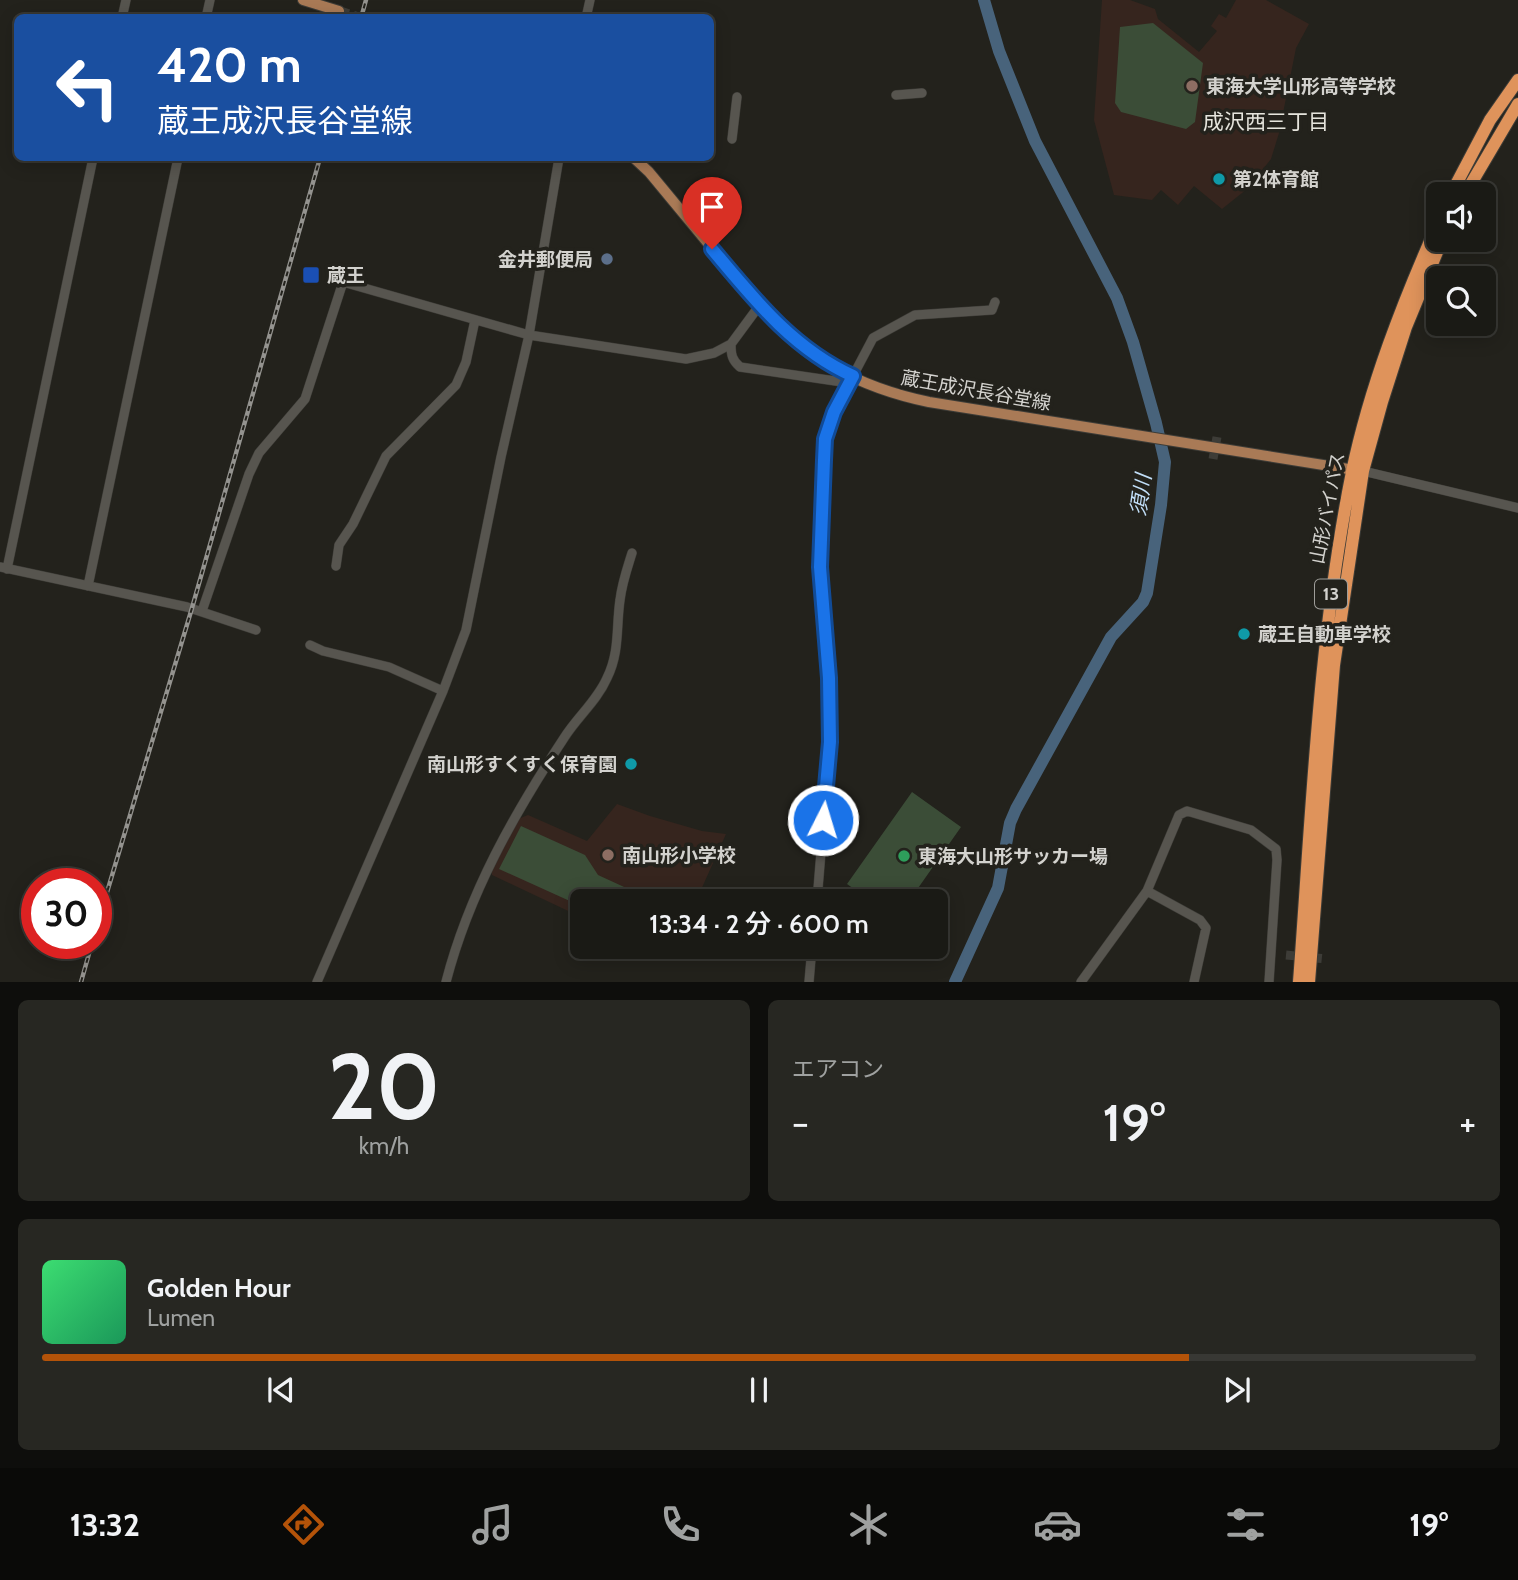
<!DOCTYPE html>
<html lang="ja">
<head>
<meta charset="utf-8">
<style>
  :root { --surface:#1a1a15; --page:#272722; --text:#f1f3f6; --muted:#9fa1a0; --line:#383834; --accent:#b45309 }
  body { margin:0; font-family:Cabin,"Noto Sans JP",sans-serif; background:var(--page); color:var(--text); height:100vh; display:flex; flex-direction:column; font-size:26px; white-space:nowrap }
  * { box-sizing:border-box; margin:0 }
  p { font-size:23px; color:var(--muted) }
  .icon { flex:none; width:38px; height:38px; fill:none; stroke:currentColor; stroke-width:2; stroke-linecap:round; stroke-linejoin:round }
  .map { position:relative; height:982px; overflow:hidden }
  .drawer { display:flex; flex-direction:column; gap:18px; padding:18px; background:#0e0e0c; flex:1 }
  .drawer>* { flex:none }
  .banner { position:absolute; left:14px; top:14px; width:700px; height:147px; border-radius:10px; box-shadow:0 4px 18px #0003,0 0 0 2px var(--line); background:#1a4fa0; color:#fff; overflow:hidden }
  .controls { position:absolute; left:1426px; top:182px; display:grid; gap:14px }
  .controls a { display:grid; place-items:center; width:70px; height:70px; border-radius:10px; background:var(--surface); box-shadow:0 4px 18px #0003,0 0 0 2px var(--line); font-size:35px }
  .speed { position:absolute; left:21px; top:868px; display:flex; gap:14px; font-size:35px; font-weight:700; text-align:center }
  .speed>* { display:grid; place-content:center; width:91px; height:91px; border-radius:50%; background:var(--surface); box-shadow:0 4px 18px #0003,0 0 0 2px var(--line); line-height:1 }
  .speed .limit { border:10px solid #d22; background:#fff; color:#111 }
  .pin { position:absolute; display:grid; place-items:center; width:60px; height:60px; color:#fff; margin:-72px -30px; border-radius:50% 50% 50% 0; rotate:-45deg; box-shadow:0 0 7px #0007 }
  .pin .icon { rotate:45deg }
  .me { position:absolute; width:77px; margin:-38px; rotate:5deg; stroke-linejoin:round; filter:drop-shadow(0 0 5px #0008) }
  .turn { display:flex; align-items:center; gap:24px; height:147px; padding:0 28px; font-size:32px }
  .turn .icon { width:91px; height:91px; stroke-width:2.5 }
  .turn b { display:block; font-size:49px; line-height:60px }
  .big { font-size:52px; font-weight:600; line-height:1.1 }
  .drawer .card { flex:1; display:flex; flex-direction:column; justify-content:center; gap:10px; min-width:0; padding:0 24px; border-radius:10px; background:var(--page) }
  .drawer .dial { align-items:center; gap:0 }
  .dial b { font-size:91px; line-height:1 }
  .song { display:flex; align-items:center; gap:21px }
  .cover { width:84px; height:84px; border-radius:10px; background:linear-gradient(135deg,hsl(140 70% 55%),hsl(150 70% 35%)) }
  .played { height:7px; border-radius:4px; background:linear-gradient(90deg,var(--accent) 80%,var(--line) 80%) }
  .keys { display:flex; justify-content:space-around; direction:ltr }
  .heat { display:flex; justify-content:space-between; align-items:center; font-size:38px; direction:ltr }
  .drawer .tiles { flex:1; display:grid; gap:18px; grid-template-columns:1fr 1fr }
  .card:last-child { grid-column:span 2 }
  .trip { position:absolute; left:570px; top:889px; width:378px; height:70px; border-radius:10px; background:var(--surface); box-shadow:0 4px 18px #0003,0 0 0 2px var(--line); font-weight:600; line-height:70px; text-align:center }
  .dock { display:flex; height:112px; justify-content:space-around; align-items:center; background:#0a0a08; color:var(--muted) }
  .dock .icon { width:49px; height:49px }
  .dock .current { color:var(--accent) }
  .dock b { font-size:32px; color:var(--text) }
  .map>svg:first-child { display:block }
  .education { fill:#36251e }
  .green { fill:#3b4d37 }
  .lines { fill:none; stroke-linecap:round; stroke-linejoin:round }
  .river { stroke:#48637b; stroke-width:12 }
  .minor-tunnel { stroke:#3d3c37; stroke-width:9; stroke-dasharray:9 4.5; stroke-linecap:butt }
  .major-tunnel { stroke:#3d3c37; stroke-width:10; stroke-dasharray:10 5; stroke-linecap:butt }
  .minor-casing { stroke:#3d3c37; stroke-width:10 }
  .major-casing { stroke:#3d3c37; stroke-width:12 }
  .highway-casing { stroke:#3d3c37; stroke-width:14 }
  .minor { stroke:#57554f; stroke-width:9 }
  .major { stroke:#a97a56; stroke-width:10 }
  .highway { stroke:#df935b; stroke-width:12 }
  .rail-casing { stroke:#94938f; stroke-width:4.5 }
  .rail { stroke:#23221c; stroke-width:2; stroke-dasharray:5; stroke-linecap:butt }
  .route-casing { stroke:#114b97; stroke-width:18 }
  .route { stroke:#1a73e8; stroke-width:12 }
  .education-dot { fill:#8d6e63; stroke:#23221c; stroke-width:2.5 }
  .culture-dot { fill:#0f9aa8; stroke:#23221c; stroke-width:2.5 }
  .service-dot { fill:#5c6f8a; stroke:#23221c; stroke-width:2.5 }
  .transit-dot { fill:#1a4fb4; stroke:#23221c; stroke-width:2.5 }
  .leisure-dot { fill:#2e9e5b; stroke:#23221c; stroke-width:2.5 }
  .labels { text-anchor:middle; stroke-width:7; stroke-linejoin:round; paint-order:stroke }
  .shield { fill:#23221c; stroke:#9e9d99; stroke-width:2 }
  .shield-label { font-size:18px; font-weight:bold; fill:#d3d2ce }
  .poi-label { font-size:19px; font-weight:bold; fill:#d3d2ce; stroke:#23221c; text-anchor:start }
  .street-label { font-size:19px; fill:#d3d2ce; stroke:#23221c }
  .neighbourhood-label { font-size:21px; fill:#e5e4dc; stroke:#23221c }
  .water-label { font-size:21px; font-style:italic; fill:#c1def8; stroke:#23221c }
</style>
</head>
<body>
<div class="map">
<svg width="1518" height="982" viewBox="0 0 1518 982">
  <rect width="100%" height="100%" fill="#23221c"/>
  <!-- education -->
  <path class="education" d="M1102 0H1130L1155 9 1158 19 1199 52 1217 31 1211 26 1219 14 1226 18 1236 0H1266L1309 24 1296 48 1279 133 1271 159 1247 189 1222 209 1194 186 1178 205 1161 190 1152 200 1114 195 1094 120Z
    M617 804 650 816 702 831 726 834 696 901H583V918L492 875V868L518 819 528 815 587 841Z"/>
  <!-- green -->
  <path class="green" d="M1153 23 1203 63 1195 122 1186 129 1121 112 1115 103 1120 27Z
    M912 792 961 827 909 901H871L847 884Z
    M521 826 585 855 598 875 635 892 631 901H583V907L499 869Z"/>
  <g class="lines">
    <!-- river -->
    <path class="river" d="M955 982 998 888 1010 823 1016 809 1111 637 1143 602 1147 593 1161 505 1165 462 1156 423 1133 342 1117 298 1035 141 999 51 984 0"/>
    <!-- minor-tunnel -->
    <path class="minor-tunnel" d="M1213 459 1217 437
      M1286 955 1326 959"/>
    <!-- major-tunnel -->
    <path class="major-tunnel" d="M339 11 360 18"/>
    <defs>
      <path id="minor" d="M122 18 126 0
        M206 18 210 0
        M586 18 590 0
        M896 95 922 93
        M732 139 737 97
        M731 344C731 355 732 360 740 367L849 383
        M1363 471 1518 508
        M336 566 339 545 353 524 386 456 456 385 466 362 475 320
        M0 567 187 607 256 630
        M7 569 93 158
        M88 586 178 158
        M202 611 249 474 259 453 305 399 343 282 529 335 686 359 714 353 731 344 759 306
        M310 645 323 651 389 667 443 691
        M1147 891 1200 920 1206 928 1194 982
        M817 901 830 742 829 678 820 567 825 439 834 412 873 338 915 315 992 310 995 302
        M317 982 443 691 466 630 501 457 529 335 559 158
        M446 982C469 893 514 814 564 738 577 717 597 701 607 678 620 652 616 627 620 600 622 583 627 569 632 553
        M809 982 812 947
        M1081 982 1147 891 1179 815 1187 811 1251 830 1276 849 1277 860 1269 982"/>
      <path id="major" d="M303 0 339 11
        M634 158 649 172C673 201 697 230 721 259 754 299 787 342 833 367 863 384 895 395 929 402L1361 471"/>
      <path id="highway" d="M1451 194 1490 120 1518 80
        M1465 194 1518 104
        M1299 982C1312 811 1318 640 1352 472 1370 386 1403 302 1438 223
        M1309 982 1334 665 1363 471 1382 402 1406 327 1442 240"/>
    </defs>
    <!-- minor casing -->
    <use href="#minor" class="minor-casing"/>
    <!-- major casing -->
    <use href="#major" class="major-casing"/>
    <!-- highway casing -->
    <use href="#highway" class="highway-casing"/>
    <!-- minor -->
    <use href="#minor" class="minor"/>
    <!-- major -->
    <use href="#major" class="major"/>
    <!-- highway -->
    <use href="#highway" class="highway"/>
    <defs>
      <path id="rail" d="M361 18 366 0
        M96 929 192 608 320 158
        M81 982 92 943"/>
    </defs>
    <!-- rail casing -->
    <use href="#rail" class="rail-casing"/>
    <!-- rail -->
    <use href="#rail" class="rail"/>
  </g>
  <g class="lines">
    <defs>
      <path id="route" d="M712 249C753 298 793 349 853 376L834 412 825 439 824 460 820 567 829 678 830 742 823 820"/>
    </defs>
    <!-- route casing -->
    <use href="#route" class="route-casing"/>
    <!-- route -->
    <use href="#route" class="route"/>
  </g>
  <!-- markers -->
  <g class="education-dot">
    <circle cx="1192" cy="86" r="7"/>
    <circle cx="608" cy="855" r="7"/>
  </g>
  <g class="culture-dot">
    <circle cx="1219" cy="179" r="7"/>
    <circle cx="1244" cy="634" r="7"/>
    <circle cx="631" cy="764" r="7"/>
  </g>
  <circle class="service-dot" cx="607" cy="259" r="7"/>
  <rect class="transit-dot" x="302" y="266" width="18" height="18" rx="3.5"/>
  <circle class="leisure-dot" cx="904" cy="856" r="7"/>
  <g class="labels">
    <!-- shield labels -->
    <rect class="shield" x="1315" y="579.5" width="32" height="29" rx="5"/>
    <g class="shield-label">
      <text x="1331" y="600">13</text>
    </g>
    <!-- poi labels -->
    <g class="poi-label">
      <text x="1206" y="93">東海大学山形高等学校</text>
      <text x="1233" y="186">第2体育館</text>
      <text x="593" y="266" text-anchor="end">金井郵便局</text>
      <text x="327" y="282">蔵王</text>
      <text x="1258" y="641">蔵王自動車学校</text>
      <text x="617" y="771" text-anchor="end">南山形すくすく保育園</text>
      <text x="622" y="862">南山形小学校</text>
      <text x="918" y="863">東海大山形サッカー場</text>
    </g>
    <!-- street labels -->
    <g class="street-label">
      <text transform="translate(976 390) rotate(10)" y="7">蔵王成沢長谷堂線</text>
      <text transform="translate(1327 508) rotate(-79)" y="7">山形バイパス</text>
    </g>
    <!-- neighbourhood labels -->
    <g class="neighbourhood-label">
      <text x="1266" y="129">成沢西三丁目</text>
    </g>
    <!-- water labels -->
    <g class="water-label">
      <text transform="translate(1141 495) rotate(-82)" y="7">須川</text>
    </g>
  </g>
</svg>
<div class="controls">
<a><svg class="icon" aria-label="sound" viewBox="0 0 24 24"><path d="M4 9h4l5-4v14l-5-4H4zM17 9q2 3 0 6"/></svg></a>
<a><svg class="icon" aria-label="search" viewBox="0 0 24 24"><circle cx="10" cy="10" r="6"/><path d="M15 15l6 6"/></svg></a>
</div>
<div class="speed"><div class="limit">30</div></div>
<div class="pin" style="left:712px;top:249px;background:#d93025"><svg class="icon" aria-label="arrive" viewBox="0 0 24 24"><path d="M6 21V4h12l-3 4 3 4H6"/></svg></div>
<svg class="me" style="left:823px;top:820px" viewBox="-20 -20 40 40"><circle r="17" fill="#1a73e8" stroke="#fff" stroke-width="3"/><path d="M0-11L8 9 0 5-8 9z" fill="#fff"/></svg>
<div class="trip">13:34 · 2 分 · 600 m</div>
<div class="banner">
<div class="turn"><svg class="icon" aria-label="left" viewBox="0 0 24 24"><path d="M17 20v-9H6M10 6l-5 5 5 5"/></svg><div><b>420 m</b>蔵王成沢長谷堂線</div></div>
</div>
</div>
<section class="drawer">
<div class="tiles">
<div class="card dial"><b>20</b><p>km/h</p></div>
<div class="card"><p>エアコン</p>
<div class="heat"><a>−</a><b class="big">19°</b><a>+</a></div>
</div>
<div class="card">
<div class="song"><i class="cover"></i><div><b>Golden Hour</b><p>Lumen</p></div></div>
<div class="played"></div>
<div class="keys"><svg class="icon" aria-label="previous" viewBox="0 0 24 24"><path d="M18 5L8 12l10 7zM5 5v14"/></svg><svg class="icon" aria-label="pause" viewBox="0 0 24 24"><path d="M8 5v14M16 5v14"/></svg><svg class="icon" aria-label="next" viewBox="0 0 24 24"><path d="M6 5l10 7-10 7zM19 5v14"/></svg></div>
</div>
</div>
</section>
<nav class="dock">
<b>13:32</b>
<svg class="icon current" aria-label="directions" viewBox="0 0 24 24"><path d="M12 3l9 9-9 9-9-9zM9 14v-3h6M13 9l2 2-2 2"/></svg>
<svg class="icon" aria-label="music" viewBox="0 0 24 24"><path d="M9 18V5l10-2v13"/><circle cx="6" cy="18" r="3"/><circle cx="16" cy="16" r="3"/></svg>
<svg class="icon" aria-label="phone" viewBox="0 0 24 24"><path d="M5 4h4l2 5-3 2q2 4 5 5l2-3 5 2v4C11 20 4 13 5 4z"/></svg>
<svg class="icon" aria-label="climate" viewBox="0 0 24 24"><path d="M12 3v18M4 7l16 10M4 17L20 7"/></svg>
<svg class="icon" aria-label="car" viewBox="0 0 24 24"><path d="M5 17H2v-5l4-1 3-4h7l3 4 3 1v5h-3M9 17h6M6 11h13"/><circle cx="7" cy="17" r="2"/><circle cx="17" cy="17" r="2"/></svg>
<svg class="icon" aria-label="filters" viewBox="0 0 24 24"><path d="M4 7h16M4 17h16"/><circle cx="9" cy="7" r="2"/><circle cx="15" cy="17" r="2"/></svg>
<b>19°</b>
</nav>
</body>
</html>
